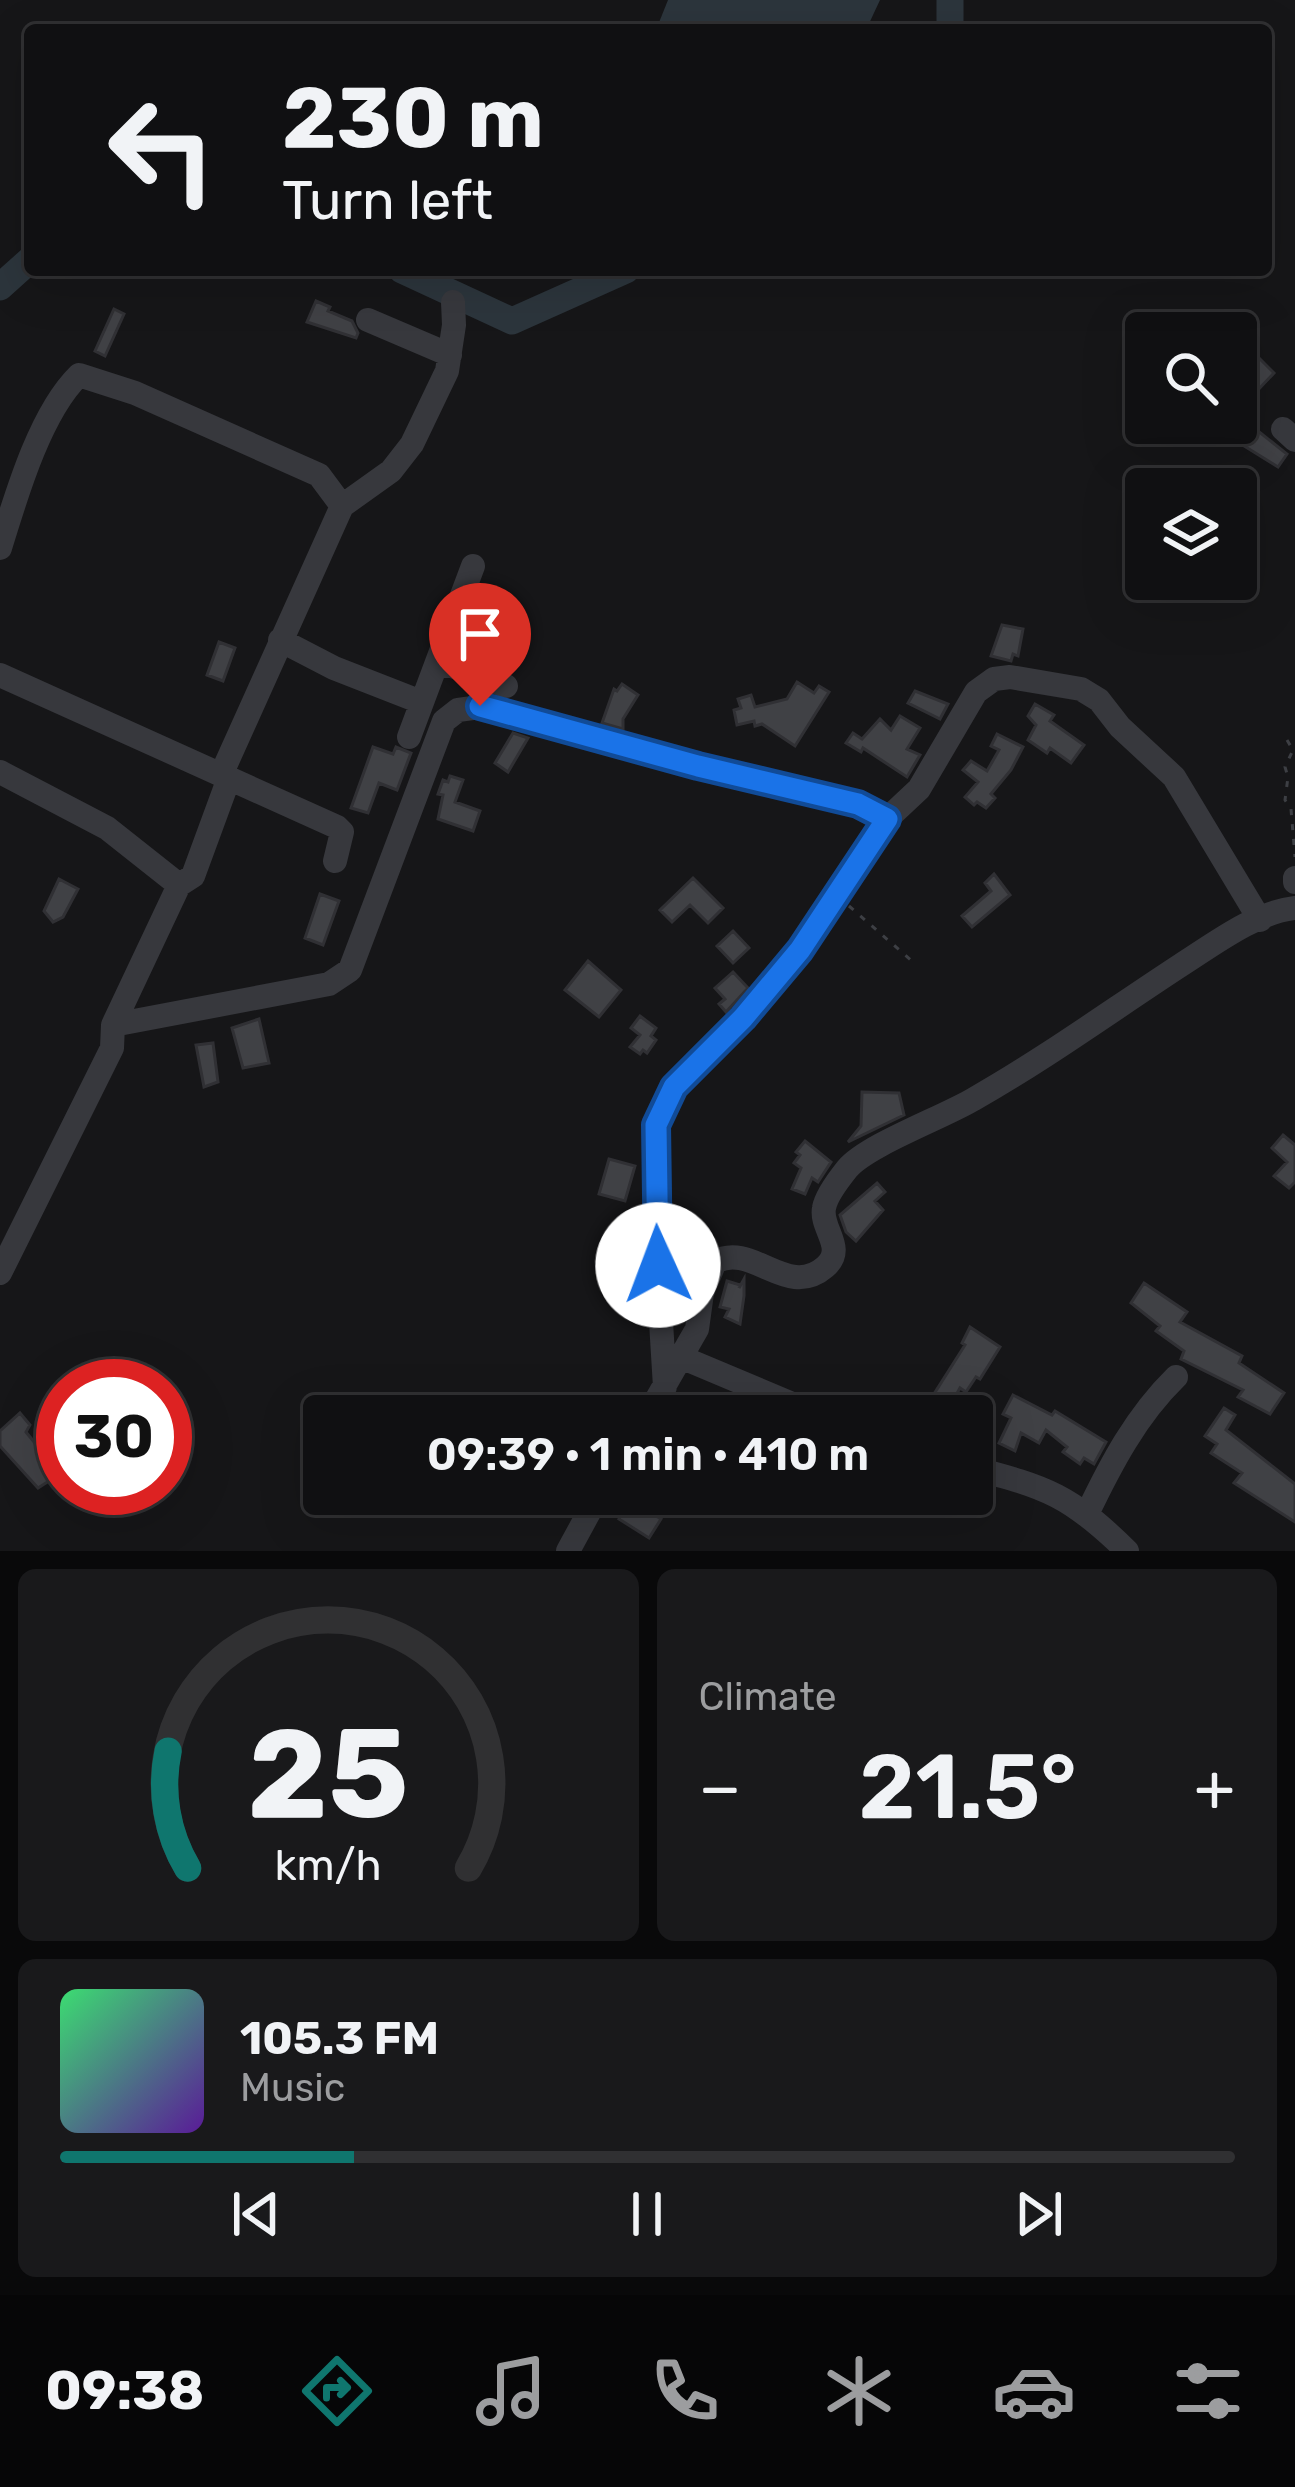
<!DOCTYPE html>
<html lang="en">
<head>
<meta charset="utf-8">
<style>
  :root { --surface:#101012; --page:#19191b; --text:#f1f3f6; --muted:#9c9d9f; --line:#303032; --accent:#0f766e }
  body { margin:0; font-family:Rubik,sans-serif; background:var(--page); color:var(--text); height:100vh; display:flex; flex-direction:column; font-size:45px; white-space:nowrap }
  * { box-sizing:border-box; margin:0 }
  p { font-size:39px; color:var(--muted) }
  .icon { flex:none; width:66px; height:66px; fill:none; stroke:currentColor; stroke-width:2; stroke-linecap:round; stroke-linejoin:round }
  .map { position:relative; height:1551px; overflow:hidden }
  .side { display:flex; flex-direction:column; gap:18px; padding:18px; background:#09090a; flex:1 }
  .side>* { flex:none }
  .guide { position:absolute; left:24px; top:24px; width:1248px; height:252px; border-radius:12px; box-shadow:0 12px 48px #0002,0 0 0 3px var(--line); background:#101012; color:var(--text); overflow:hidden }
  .controls { position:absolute; left:1125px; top:312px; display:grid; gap:24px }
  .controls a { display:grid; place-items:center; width:132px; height:132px; border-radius:12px; background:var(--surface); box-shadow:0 12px 48px #0002,0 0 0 3px var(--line); font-size:60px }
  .speed { position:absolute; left:36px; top:1359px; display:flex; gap:24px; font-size:60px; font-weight:700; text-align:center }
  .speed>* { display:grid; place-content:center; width:156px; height:156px; border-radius:50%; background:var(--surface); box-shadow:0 12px 48px #0002,0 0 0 3px var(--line); line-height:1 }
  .speed .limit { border:18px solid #d22; background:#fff; color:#111 }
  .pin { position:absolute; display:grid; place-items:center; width:102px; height:102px; color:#fff; margin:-123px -51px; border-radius:50% 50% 50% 0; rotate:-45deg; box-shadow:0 0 12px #0007 }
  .pin .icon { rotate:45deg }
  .me { position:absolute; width:132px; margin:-66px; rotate:358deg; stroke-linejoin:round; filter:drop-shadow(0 0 9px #0008) }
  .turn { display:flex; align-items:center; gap:42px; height:252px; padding:0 60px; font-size:54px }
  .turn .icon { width:156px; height:156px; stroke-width:2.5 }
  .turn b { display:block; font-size:84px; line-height:102px }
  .big { font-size:90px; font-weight:600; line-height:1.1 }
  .side .tile { flex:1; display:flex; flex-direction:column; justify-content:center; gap:18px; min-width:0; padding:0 42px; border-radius:18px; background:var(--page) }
  .side .dial { align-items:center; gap:0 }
  .dial svg { height:312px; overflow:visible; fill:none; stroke:var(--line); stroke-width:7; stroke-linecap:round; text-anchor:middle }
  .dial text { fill:var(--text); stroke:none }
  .song { display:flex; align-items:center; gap:36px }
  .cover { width:144px; height:144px; border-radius:18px; background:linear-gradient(135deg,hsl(140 70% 55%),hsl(270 70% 35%)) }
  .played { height:12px; border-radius:6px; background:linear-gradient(90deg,var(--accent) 25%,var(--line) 25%) }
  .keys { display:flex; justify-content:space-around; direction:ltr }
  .heat { display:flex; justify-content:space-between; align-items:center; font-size:66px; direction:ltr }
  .side .tiles { flex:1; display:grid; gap:18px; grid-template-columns:1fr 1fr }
  .tile:last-child { grid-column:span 2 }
  .trip { position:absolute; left:303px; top:1395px; width:690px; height:120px; border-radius:12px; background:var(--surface); box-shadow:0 12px 48px #0002,0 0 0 3px var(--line); font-weight:600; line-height:120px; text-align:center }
  .tab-bar { display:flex; height:192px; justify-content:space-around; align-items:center; background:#060607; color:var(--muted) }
  .tab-bar .icon { width:84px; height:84px }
  .tab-bar .current { color:var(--accent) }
  .tab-bar b { font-size:54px; color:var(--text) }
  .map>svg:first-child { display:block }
  .water { fill:#2c353c }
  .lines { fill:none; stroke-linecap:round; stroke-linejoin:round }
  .river { stroke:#2c353c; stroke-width:27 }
  .building { fill:#404145; stroke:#303034; stroke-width:3 }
  .path { stroke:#3d3f44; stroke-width:3; stroke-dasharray:6 9; stroke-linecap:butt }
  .minor { stroke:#37383d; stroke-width:24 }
  .route-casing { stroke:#114b97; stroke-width:30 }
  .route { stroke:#1a73e8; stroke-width:21 }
</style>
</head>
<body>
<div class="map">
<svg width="1295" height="1551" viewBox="0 0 1295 1551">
  <rect width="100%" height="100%" fill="#161618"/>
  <!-- water -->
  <path class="water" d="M668 0H880L866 30H656Z"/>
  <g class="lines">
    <!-- river -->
    <path class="river" d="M950 30V0
      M402 270 512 321 626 270
      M0 287 30 260"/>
  </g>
  <!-- building -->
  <path class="building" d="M316 301 330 307 328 311 352 321 358 333 356 338 307 322Z
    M114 309 124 314 105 356 95 351Z
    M1257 356 1274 373 1236 413V378Z
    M1248 423 1287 454 1278 467 1236 441V433Z
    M1002 625 1023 629 1018 656 1013 654 1011 661 991 656Z
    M219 642 235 648 223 681 207 675Z
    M797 682 814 693 819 686 829 692 795 746 762 724 755 726 754 721 737 725 734 710 741 708 738 699 751 695 755 707 787 699Z
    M622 684 638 695 623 719V729L602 723 614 689 617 691Z
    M915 691 948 704 940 719 908 703Z
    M1035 704 1054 715 1050 721 1084 745 1071 763 1050 748 1047 753 1028 740 1036 725 1028 716Z
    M900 716 920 728 907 749 920 755 907 777 863 748 861 752 846 743 853 733 862 739 880 719 891 730Z
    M513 733 528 738 508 772 495 763Z
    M997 734 1023 747 1011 770 991 794 995 798 986 808 977 802 974 805 965 797 978 782 963 770 971 761 987 771 999 750 991 746Z
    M373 747 393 754 396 747 411 753 397 790 379 783 368 813 351 808Z
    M450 776 463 780 455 802 480 811 473 831 438 819 443 795 438 794 443 780 448 782Z
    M994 874 1010 895 972 927 962 916 991 891 985 883Z
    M693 878 723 908 708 923 690 905 672 922 660 910Z
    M59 879 78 889 63 917 53 922 44 911Z
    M320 894 339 901 323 945 305 938Z
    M733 931 749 948 733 963 717 946Z
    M588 961 621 990 599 1017 565 990Z
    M733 972 748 988 726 1012 719 1004 725 999 715 988Z
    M640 1016 656 1028 651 1036 656 1040 647 1053 643 1050 640 1054 630 1047 640 1035 631 1028Z
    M259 1019 269 1063 243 1068 232 1028Z
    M213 1043 218 1082 204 1087 196 1045Z
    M862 1092 899 1093 904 1115 848 1142 861 1126Z
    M1283 1135 1295 1145V1182L1289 1188 1274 1176 1287 1162 1272 1148Z
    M805 1141 831 1162 818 1182 812 1178 805 1194 792 1189 801 1168 794 1163 800 1155 796 1152Z
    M609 1159 635 1166 625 1201 599 1194Z
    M877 1183 885 1192 875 1201 883 1210 856 1241 846 1232 840 1215Z
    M744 1279V1296L740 1324 725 1317 729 1309 720 1307 727 1281 740 1285 739 1288Z
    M1144 1283 1187 1312 1180 1322 1242 1356 1239 1363 1284 1393 1270 1414 1238 1397 1243 1390 1181 1359 1184 1351 1156 1331 1160 1326 1131 1303Z
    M970 1327 1000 1347 980 1379 976 1377 966 1392 960 1388 950 1406 934 1394 965 1345 962 1343Z
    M1013 1395 1052 1415 1055 1411 1106 1442 1094 1464 1084 1458 1080 1464 1063 1452 1067 1447 1046 1430 1039 1443 1021 1433 1015 1451 999 1443 1011 1418 1003 1414Z
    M1224 1408 1235 1415 1226 1430 1295 1484V1522L1234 1483 1242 1473 1211 1453 1217 1444 1205 1436Z
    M20 1413 30 1425 26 1432 60 1474 38 1488 0 1446V1431Z
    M631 1500 661 1519 649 1538 619 1519Z"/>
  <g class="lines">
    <!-- path -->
    <path class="path" d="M1287 740 1293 750 1285 767 1288 777 1285 800 1291 809 1295 857
      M849 906 912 961"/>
    <!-- minor -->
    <path class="minor" d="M368 320 450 355
      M1283 429 1295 440
      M0 548C16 496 40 413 79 375L135 393 319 475 342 506
      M280 640 334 668 421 702
      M436 666H452L506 686
      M0 675 337 827 342 832 335 861
      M409 737 473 566
      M0 772 107 828 179 885
      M221 775 342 506 391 471 412 444 447 371 454 325 453 302
      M1295 878V882
      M113 1025 329 984 350 970 444 721 458 710 480 707 698 767 858 804 887 819
      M0 1273 112 1048 113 1025 179 885 193 876 229 778
      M683 1358 821 1416
      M665 1387 655 1224 656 1125 674 1087 744 1018 800 950 887 819 919 789 976 692 994 679 1010 677 1081 689 1099 700 1120 727 1174 777 1260 920
      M647 1416 697 1329 702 1293 715 1262C752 1241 787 1300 825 1267 847 1248 820 1229 824 1208 826 1196 839 1179 847 1169 867 1145 942 1118 974 1099 1046 1058 1112 1010 1181 965 1214 944 1256 912 1295 908
      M972 1468C1047 1487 1071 1496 1127 1551
      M1087 1514C1111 1464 1136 1416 1176 1377
      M568 1551 599 1494"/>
  </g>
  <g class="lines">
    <defs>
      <path id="route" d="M480 706 698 766 858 804 887 819 800 950 743 1018 674 1087 656 1125 658 1265"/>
    </defs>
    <!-- route casing -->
    <use href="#route" class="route-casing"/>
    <!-- route -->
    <use href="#route" class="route"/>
  </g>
</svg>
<div class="controls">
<a><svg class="icon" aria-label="search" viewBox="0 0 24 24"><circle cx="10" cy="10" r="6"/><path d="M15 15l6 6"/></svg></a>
<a><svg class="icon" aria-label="layers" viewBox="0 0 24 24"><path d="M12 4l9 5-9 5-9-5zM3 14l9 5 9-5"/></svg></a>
</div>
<div class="speed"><div class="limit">30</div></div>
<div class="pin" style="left:480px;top:706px;background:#d93025"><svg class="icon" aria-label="arrive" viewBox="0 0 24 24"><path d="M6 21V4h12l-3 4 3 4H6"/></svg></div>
<svg class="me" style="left:658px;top:1265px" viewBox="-20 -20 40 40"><circle r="19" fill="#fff"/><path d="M0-13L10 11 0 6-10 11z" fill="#1a73e8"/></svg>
<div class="trip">09:39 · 1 min · 410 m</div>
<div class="guide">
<div class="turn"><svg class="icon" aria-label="left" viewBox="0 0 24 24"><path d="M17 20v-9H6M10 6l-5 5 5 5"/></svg><div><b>230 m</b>Turn left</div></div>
</div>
</div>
<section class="side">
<div class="tiles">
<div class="tile dial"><svg viewBox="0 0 100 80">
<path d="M14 69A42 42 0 1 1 86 69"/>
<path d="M14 69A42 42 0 0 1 9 39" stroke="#0f766e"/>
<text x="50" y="56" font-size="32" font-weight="700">25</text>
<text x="50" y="72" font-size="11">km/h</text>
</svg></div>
<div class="tile"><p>Climate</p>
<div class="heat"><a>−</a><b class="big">21.5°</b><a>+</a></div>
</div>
<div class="tile">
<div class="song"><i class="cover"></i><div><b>105.3 FM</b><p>Music</p></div></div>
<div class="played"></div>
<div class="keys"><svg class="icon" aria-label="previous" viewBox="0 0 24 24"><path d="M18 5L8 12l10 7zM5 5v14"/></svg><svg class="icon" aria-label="pause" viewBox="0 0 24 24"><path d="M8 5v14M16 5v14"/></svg><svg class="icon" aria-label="next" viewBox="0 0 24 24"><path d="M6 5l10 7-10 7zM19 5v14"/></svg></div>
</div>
</div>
</section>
<nav class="tab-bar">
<b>09:38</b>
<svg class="icon current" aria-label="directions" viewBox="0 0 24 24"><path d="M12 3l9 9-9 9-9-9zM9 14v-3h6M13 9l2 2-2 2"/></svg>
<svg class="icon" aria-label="music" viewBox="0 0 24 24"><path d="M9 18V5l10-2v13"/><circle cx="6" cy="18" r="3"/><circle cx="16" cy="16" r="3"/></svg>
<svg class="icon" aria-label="phone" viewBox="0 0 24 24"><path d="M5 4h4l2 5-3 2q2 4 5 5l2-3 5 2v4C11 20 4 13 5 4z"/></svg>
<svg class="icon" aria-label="climate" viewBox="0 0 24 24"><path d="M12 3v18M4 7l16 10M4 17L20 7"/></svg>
<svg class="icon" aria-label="car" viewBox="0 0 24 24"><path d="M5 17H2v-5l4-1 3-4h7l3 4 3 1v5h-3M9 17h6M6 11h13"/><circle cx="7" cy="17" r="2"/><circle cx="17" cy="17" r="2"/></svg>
<svg class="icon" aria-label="filters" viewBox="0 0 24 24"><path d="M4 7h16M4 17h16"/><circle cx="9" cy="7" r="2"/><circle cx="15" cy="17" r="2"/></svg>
</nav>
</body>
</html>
